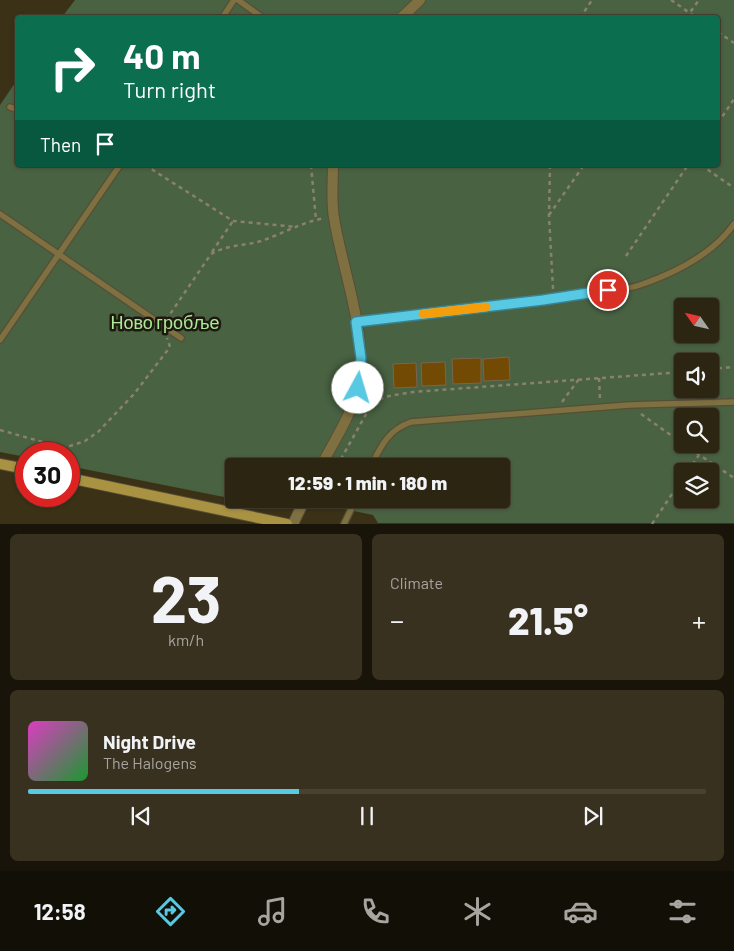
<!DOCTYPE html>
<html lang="en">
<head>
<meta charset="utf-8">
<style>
  :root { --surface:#2c2511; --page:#38311f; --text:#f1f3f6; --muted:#a6a59f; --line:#484231; --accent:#57c9e2 }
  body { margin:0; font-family:Barlow,sans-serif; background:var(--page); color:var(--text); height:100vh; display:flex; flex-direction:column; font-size:19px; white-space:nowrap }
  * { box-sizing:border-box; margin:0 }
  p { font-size:16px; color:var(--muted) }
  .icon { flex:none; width:28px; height:28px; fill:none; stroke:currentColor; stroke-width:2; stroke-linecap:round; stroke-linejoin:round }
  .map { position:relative; height:524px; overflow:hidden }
  .panel { display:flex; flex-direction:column; gap:10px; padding:10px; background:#181409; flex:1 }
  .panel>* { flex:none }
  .banner { position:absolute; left:15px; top:15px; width:705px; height:152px; border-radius:5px; box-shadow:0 1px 4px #0004,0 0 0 1px var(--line); background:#0b6e4f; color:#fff; overflow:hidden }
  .needle { width:32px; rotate:304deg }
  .controls { position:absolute; left:674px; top:298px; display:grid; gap:10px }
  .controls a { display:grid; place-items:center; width:45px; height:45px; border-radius:5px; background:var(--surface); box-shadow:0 1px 4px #0004,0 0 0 1px var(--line); font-size:25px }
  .speed { position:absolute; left:15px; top:442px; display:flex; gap:10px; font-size:25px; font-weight:700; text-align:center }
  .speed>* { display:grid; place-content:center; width:65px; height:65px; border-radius:50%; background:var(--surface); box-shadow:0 1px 4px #0004,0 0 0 1px var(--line); line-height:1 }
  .speed .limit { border:8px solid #d22; background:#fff; color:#111 }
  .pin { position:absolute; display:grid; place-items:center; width:42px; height:42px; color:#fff; margin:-21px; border:2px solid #fff; border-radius:50%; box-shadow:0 1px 5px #0007 }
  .me { position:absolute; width:55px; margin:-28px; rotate:6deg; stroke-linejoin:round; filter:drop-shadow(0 0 4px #0008) }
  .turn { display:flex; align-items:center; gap:18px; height:105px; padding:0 25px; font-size:22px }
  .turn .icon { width:65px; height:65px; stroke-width:2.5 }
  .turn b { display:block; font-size:35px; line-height:42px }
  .then { display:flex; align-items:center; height:48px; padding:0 25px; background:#0003; gap:10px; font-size:19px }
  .big { font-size:38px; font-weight:800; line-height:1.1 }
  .panel .widget { flex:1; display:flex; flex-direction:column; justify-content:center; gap:8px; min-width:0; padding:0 18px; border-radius:8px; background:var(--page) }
  .panel .dial { align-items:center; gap:0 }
  .dial b { font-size:65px; line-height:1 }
  .song { display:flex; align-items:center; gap:15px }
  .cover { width:60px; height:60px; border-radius:8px; background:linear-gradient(135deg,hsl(310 70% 55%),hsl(130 70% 35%)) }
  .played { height:5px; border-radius:2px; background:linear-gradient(90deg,var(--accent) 40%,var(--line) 40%) }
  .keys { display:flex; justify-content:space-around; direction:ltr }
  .heat { display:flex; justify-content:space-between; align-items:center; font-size:28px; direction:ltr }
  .panel .tiles { flex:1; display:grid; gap:10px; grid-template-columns:1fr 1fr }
  .widget:last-child { grid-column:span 2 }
  .trip { position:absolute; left:225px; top:458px; width:285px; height:50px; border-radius:5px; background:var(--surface); box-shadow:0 1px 4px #0004,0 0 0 1px var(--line); font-weight:800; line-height:50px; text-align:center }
  .menu { display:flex; height:80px; justify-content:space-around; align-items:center; background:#120f07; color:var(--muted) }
  .menu .icon { width:35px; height:35px }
  .menu .current { color:var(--accent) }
  .menu b { font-size:22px; color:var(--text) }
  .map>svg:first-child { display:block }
  .green { fill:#496242; fill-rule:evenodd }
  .building { fill:#724a04; stroke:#79664e }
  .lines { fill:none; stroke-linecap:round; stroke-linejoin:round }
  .lane-casing { stroke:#574e36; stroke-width:8 }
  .street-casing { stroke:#574e36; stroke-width:12 }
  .secondary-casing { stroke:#574e36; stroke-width:12 }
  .path { stroke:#8a816c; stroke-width:2.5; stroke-dasharray:4 4; stroke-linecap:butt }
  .lane { stroke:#7e7040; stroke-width:5.5 }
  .street { stroke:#7e7040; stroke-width:10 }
  .secondary { stroke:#a99242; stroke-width:10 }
  .route-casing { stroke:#398393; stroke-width:12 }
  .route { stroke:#57c9e2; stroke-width:9 }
  .slow { stroke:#f59e0b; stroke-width:9 }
  .labels { text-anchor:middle; stroke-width:5; stroke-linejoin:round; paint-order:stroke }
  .park-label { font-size:18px; fill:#ace99a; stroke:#1e190e }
</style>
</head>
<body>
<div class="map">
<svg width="734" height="524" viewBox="0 0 734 524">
  <rect width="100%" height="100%" fill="#3b3117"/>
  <!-- green -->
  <path class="green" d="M75 0H734V523H378L373 515 296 499H501V466H234V499L69 466V454H26V457L0 452V105L17 80 18 165H718V18L62 17ZM682 306H710V334H682ZM682 361H710V389H682ZM682 416H710V444H682ZM682 471H710V499H682Z
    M234 499H290L278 508Z"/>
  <!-- building -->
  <path class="building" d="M509 357 510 380 484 381 483 359Z
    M481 358V383L453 384 452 359Z
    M445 362 446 385 422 386 421 363Z
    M416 363 417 387 394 388 393 364Z"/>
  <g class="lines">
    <defs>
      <path id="lane" d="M238 0 263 18
        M222 18 234 0
        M10 107 18 110
        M0 214 181 338
        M356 322C427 314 498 307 568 296 590 293 619 292 640 285 675 273 712 255 734 224
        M0 340 120 165
        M371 466C381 446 388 430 411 422L629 405 734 402
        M344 524 356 499"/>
      <path id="street" d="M401 18 420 0
        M321 466C334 441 352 414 358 387 369 337 342 269 334 218 331 201 333 182 333 165
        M293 524 305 499"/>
      <path id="secondary" d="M0 464 26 469
        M69 478 287 524"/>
    </defs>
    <!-- lane casing -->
    <use href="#lane" class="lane-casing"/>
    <!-- street casing -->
    <use href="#street" class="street-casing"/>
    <!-- secondary casing -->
    <use href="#secondary" class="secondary-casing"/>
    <!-- path -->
    <path class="path" d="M671 0 697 18
      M580 18 592 0
      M686 18 699 0
      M718 32 734 43
      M718 123 734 99
      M145 165 233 221 297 227
      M311 165 316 220
      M550 165 549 216 553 289
      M701 165 734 188
      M549 215 584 165
      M212 252 233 221
      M626 256 688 165
      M166 320 211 254C226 245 244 246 261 241 282 234 302 222 325 218
      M710 369 734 367
      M599 378 600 399
      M562 402 579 379
      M641 414 682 443
      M0 430 64 448 85 441 98 432 134 394 170 347 167 338
      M683 444 734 478
      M337 466 370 407 377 400 389 396 413 392 682 372
      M688 471 699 455
      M652 524 682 479"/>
    <!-- lane -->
    <use href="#lane" class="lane"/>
    <!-- street -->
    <use href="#street" class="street"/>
    <!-- secondary -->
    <use href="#secondary" class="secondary"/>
  </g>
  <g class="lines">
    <defs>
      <path id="route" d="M358 388 361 358 356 322 543 300 608 290"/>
    </defs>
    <!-- route casing -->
    <use href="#route" class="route-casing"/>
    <!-- route -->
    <use href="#route" class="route"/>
    <!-- slow -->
    <path class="slow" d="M423 314 486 307"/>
  </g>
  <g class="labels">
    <!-- park labels -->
    <g class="park-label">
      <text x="165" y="329">Ново гробље</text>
    </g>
  </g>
</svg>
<div class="controls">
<a><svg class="needle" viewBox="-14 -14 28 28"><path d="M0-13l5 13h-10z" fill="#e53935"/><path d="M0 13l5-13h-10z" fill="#a6a59f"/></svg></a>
<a><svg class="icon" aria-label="sound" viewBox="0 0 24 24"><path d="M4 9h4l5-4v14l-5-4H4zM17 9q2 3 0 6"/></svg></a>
<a><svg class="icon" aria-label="search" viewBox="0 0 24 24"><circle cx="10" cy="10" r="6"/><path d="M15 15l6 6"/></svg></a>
<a><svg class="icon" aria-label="layers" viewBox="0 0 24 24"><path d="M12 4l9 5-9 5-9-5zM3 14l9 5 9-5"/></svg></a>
</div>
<div class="speed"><div class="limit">30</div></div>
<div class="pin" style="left:608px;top:290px;background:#d93025"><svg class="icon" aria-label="arrive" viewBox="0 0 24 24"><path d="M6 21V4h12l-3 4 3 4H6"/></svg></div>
<svg class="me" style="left:358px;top:388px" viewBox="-20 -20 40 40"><circle r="19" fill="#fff"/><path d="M0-13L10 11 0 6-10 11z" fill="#57c9e2"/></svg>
<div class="trip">12:59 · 1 min · 180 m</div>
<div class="banner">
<div class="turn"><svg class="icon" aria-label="right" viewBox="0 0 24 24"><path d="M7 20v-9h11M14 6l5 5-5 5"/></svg><div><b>40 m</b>Turn right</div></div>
<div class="then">Then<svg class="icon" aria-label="arrive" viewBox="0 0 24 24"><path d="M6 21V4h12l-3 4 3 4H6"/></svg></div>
</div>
</div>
<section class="panel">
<div class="tiles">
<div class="widget dial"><b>23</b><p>km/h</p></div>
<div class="widget"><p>Climate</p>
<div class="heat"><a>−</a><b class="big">21.5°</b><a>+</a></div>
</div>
<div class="widget">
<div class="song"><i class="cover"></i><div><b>Night Drive</b><p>The Halogens</p></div></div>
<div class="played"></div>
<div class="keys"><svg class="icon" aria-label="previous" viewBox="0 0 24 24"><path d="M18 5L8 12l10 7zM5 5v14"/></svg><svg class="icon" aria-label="pause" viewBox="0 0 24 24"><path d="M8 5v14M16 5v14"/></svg><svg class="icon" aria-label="next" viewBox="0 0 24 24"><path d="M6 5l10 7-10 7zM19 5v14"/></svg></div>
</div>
</div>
</section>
<nav class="menu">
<b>12:58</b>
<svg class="icon current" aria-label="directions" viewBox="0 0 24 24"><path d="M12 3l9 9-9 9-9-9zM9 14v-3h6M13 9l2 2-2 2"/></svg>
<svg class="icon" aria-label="music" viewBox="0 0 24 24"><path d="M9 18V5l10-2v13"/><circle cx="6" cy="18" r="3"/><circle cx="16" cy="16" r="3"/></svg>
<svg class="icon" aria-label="phone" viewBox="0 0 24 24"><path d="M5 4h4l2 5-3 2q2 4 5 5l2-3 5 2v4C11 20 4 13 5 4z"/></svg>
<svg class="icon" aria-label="climate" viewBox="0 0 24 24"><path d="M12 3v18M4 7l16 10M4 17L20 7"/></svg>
<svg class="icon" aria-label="car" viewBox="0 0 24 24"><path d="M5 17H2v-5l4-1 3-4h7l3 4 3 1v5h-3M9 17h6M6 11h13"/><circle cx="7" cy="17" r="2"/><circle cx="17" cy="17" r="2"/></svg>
<svg class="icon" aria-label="filters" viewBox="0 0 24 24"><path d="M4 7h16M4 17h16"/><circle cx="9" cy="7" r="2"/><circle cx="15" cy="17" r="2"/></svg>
</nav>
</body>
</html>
